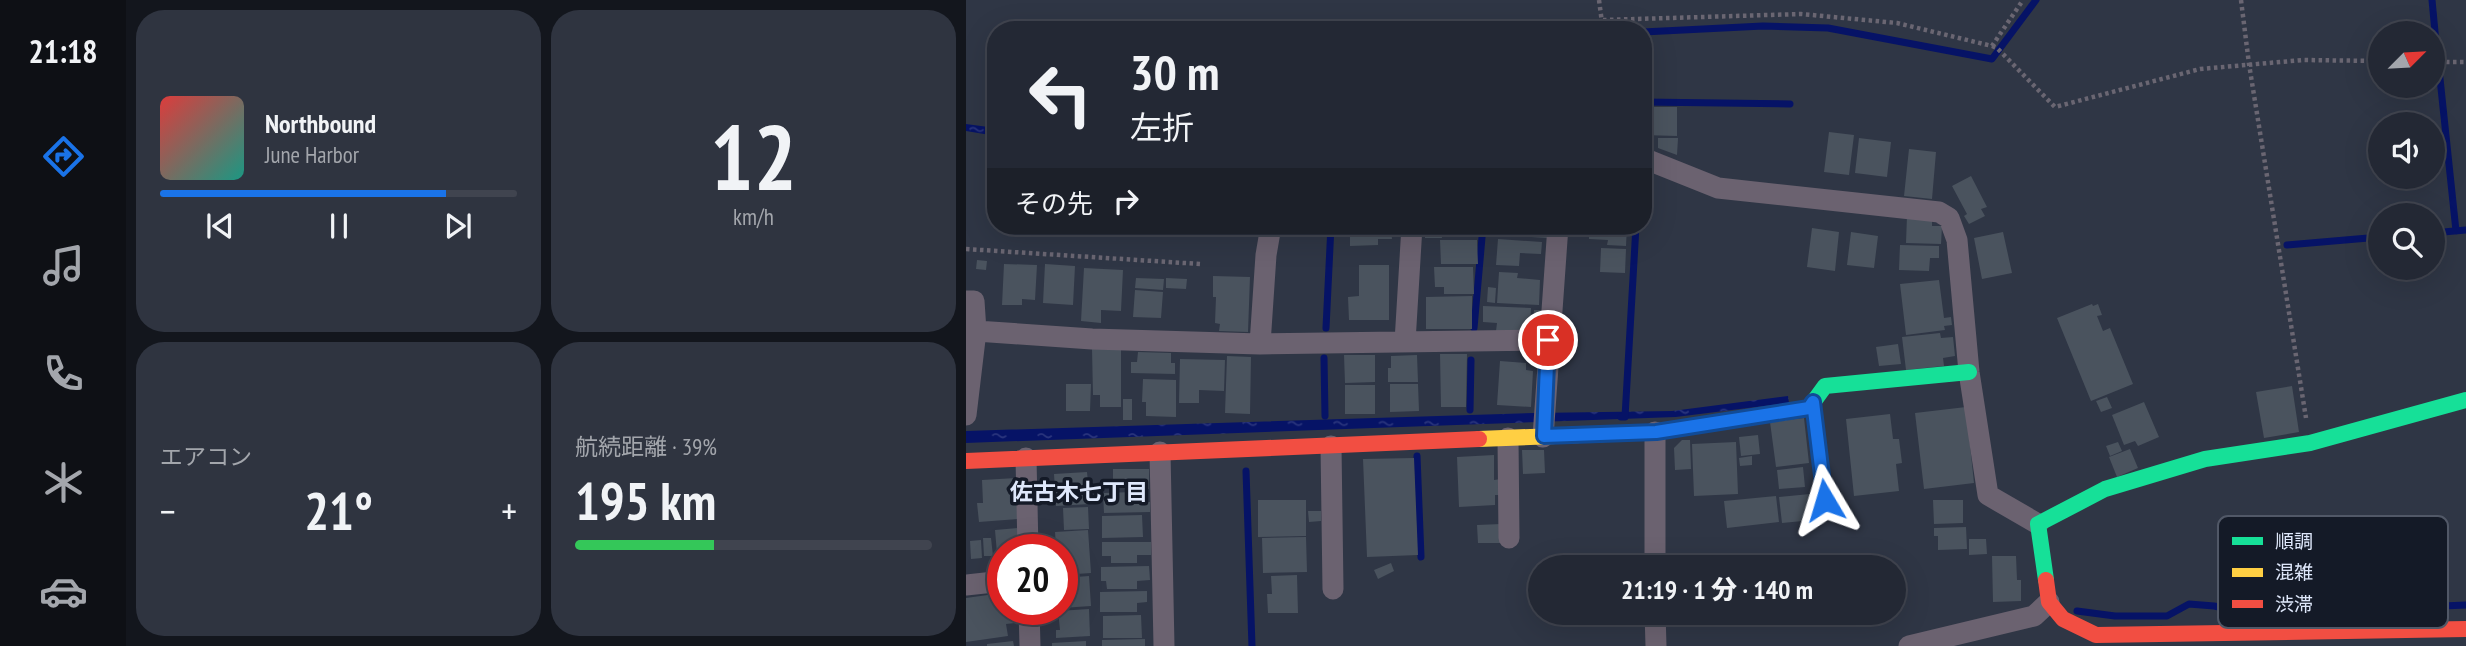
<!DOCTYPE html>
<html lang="ja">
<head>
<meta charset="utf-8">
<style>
  :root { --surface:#232834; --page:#2f3440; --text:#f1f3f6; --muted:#a3a6ac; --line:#40444f; --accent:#1a73e8 }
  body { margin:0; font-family:"PT Sans Narrow","Noto Sans JP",sans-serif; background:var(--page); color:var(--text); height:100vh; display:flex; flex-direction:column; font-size:26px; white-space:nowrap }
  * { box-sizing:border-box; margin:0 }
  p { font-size:23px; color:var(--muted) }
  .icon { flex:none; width:38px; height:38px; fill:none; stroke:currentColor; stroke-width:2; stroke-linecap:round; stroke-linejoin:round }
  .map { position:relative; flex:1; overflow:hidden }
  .details { display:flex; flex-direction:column; gap:10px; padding:10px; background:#13161d; width:840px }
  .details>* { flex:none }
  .top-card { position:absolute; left:21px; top:21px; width:665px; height:214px; border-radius:28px; box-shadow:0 7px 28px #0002,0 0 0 2px var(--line); background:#232834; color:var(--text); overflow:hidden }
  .needle { width:46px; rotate:66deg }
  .tools { position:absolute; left:1402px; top:21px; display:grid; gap:14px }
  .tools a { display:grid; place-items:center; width:77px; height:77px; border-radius:50%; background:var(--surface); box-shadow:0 7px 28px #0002,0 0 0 2px var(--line); font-size:35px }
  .speed { position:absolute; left:21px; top:534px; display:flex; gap:14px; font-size:35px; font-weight:700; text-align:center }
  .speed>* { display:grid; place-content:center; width:91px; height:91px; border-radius:50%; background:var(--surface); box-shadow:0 7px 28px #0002,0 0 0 2px var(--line); line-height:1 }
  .speed .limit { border:10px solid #d22; background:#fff; color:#111 }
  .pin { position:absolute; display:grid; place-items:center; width:60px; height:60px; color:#fff; margin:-30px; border:4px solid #fff; border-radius:50%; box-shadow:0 2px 7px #0007 }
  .me { position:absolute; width:77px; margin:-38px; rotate:353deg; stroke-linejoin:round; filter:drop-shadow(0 0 5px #0008) }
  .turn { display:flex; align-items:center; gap:24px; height:147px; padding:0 28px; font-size:32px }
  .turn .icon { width:91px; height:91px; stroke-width:2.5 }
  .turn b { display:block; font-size:49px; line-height:60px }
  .then { display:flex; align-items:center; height:66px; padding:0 28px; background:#0003; gap:14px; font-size:26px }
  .big { font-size:52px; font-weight:800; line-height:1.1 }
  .details .card { flex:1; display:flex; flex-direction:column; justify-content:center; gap:10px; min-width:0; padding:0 24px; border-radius:28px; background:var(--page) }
  .details .dial { align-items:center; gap:0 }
  .dial b { font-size:91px; line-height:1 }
  .song { display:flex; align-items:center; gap:21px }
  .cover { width:84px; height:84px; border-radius:10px; background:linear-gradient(135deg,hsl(0 70% 55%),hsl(170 70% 35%)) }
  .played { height:7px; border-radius:4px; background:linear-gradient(90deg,var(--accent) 80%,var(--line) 80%) }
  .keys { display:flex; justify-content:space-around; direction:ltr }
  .heat { display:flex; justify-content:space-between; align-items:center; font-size:38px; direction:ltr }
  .charge { height:10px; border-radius:5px; background:linear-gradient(90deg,#34c759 39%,var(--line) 0) }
  .details .tiles { flex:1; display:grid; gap:10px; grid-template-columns:repeat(2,1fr) }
  .trip { position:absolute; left:562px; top:555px; width:378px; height:70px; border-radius:35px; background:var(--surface); box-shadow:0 7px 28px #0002,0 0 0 2px var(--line); font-weight:800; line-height:70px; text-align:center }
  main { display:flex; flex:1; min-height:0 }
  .menu { display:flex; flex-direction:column; width:126px; justify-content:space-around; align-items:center; background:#0e1015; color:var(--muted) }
  .menu .icon { width:49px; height:49px }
  .menu .current { color:var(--accent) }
  .menu b { font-size:32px; color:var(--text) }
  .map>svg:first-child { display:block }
  .water { fill:url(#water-ripples) }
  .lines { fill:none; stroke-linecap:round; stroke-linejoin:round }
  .stream { stroke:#061366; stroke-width:7 }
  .building { fill:#4a535e }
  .path { stroke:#6a6672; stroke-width:4.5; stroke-dasharray:3.5 3.5; stroke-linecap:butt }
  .lane { stroke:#6b6270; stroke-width:10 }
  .street { stroke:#6b6270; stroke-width:21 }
  .fast { stroke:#16e098; stroke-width:16 }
  .slow { stroke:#ffcf43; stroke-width:16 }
  .jam { stroke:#f24e42; stroke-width:16 }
  .route-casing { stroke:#114b97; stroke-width:18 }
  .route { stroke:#1a73e8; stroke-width:12 }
  .labels { text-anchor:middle; stroke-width:7; stroke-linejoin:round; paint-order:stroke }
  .neighbourhood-label { font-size:23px; font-weight:bold; fill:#dfe8fb; stroke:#141a27 }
  .key { fill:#141a27; stroke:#515867; stroke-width:2 }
  .key-label { font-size:19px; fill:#dfe8fb }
</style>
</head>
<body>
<main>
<nav class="menu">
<b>21:18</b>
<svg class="icon current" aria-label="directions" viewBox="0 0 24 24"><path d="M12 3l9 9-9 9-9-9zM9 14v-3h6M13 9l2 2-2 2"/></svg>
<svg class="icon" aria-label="music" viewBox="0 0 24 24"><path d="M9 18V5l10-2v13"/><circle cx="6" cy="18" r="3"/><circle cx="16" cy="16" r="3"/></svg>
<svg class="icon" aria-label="phone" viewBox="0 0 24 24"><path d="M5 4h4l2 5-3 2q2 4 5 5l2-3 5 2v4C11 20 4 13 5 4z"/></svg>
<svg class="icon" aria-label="climate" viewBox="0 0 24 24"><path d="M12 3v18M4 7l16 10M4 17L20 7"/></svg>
<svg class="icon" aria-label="car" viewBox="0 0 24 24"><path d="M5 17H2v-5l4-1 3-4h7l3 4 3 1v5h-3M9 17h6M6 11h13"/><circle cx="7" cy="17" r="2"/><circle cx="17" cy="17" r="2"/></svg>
</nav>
<section class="details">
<div class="tiles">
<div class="card">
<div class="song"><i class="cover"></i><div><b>Northbound</b><p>June Harbor</p></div></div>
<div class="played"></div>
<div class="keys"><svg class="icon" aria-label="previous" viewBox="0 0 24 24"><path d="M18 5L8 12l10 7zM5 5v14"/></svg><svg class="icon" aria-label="pause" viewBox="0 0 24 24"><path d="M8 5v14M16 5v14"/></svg><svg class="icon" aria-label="next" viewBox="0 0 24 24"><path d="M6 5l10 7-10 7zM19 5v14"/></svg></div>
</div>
<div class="card dial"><b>12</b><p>km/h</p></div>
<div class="card"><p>エアコン</p>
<div class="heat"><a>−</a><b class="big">21°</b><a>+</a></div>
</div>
<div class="card"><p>航続距離 · 39%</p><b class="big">195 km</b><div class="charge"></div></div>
</div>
</section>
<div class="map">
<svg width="1500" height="646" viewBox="0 0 1500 646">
  <defs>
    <pattern id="water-ripples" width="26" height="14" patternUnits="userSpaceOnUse" patternTransform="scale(1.75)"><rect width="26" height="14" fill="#061366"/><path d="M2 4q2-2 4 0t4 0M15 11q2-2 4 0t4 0" fill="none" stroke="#2a357d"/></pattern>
  </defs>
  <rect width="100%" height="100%" fill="#2f3645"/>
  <!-- water -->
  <path class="water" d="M0 124 30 128V136L0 131Z
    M822 396 823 403 710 417 0 443V431L568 413 706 411Z"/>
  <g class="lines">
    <!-- stream -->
    <path class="stream" d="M1466 0 1471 53
      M677 32 797 26 862 28 1026 59 1070 0
      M1473 69 1490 231
      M677 102 824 104
      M1466 233 1500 230
      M1321 245 1414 237
      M360 328 365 226
      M508 328 517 226
      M358 358 359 416
      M504 410 505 360
      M655 417H659L670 226
      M451 456 455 557
      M280 471 286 646
      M1111 611 1149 616H1201L1223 604 1248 606 1288 614 1500 605"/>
  </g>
  <!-- building -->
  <path class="building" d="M677 107H711V136L677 135Z
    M863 132 888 135 883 175 858 172Z
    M692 138H712L711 155 692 148Z
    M893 138 925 142 921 177 889 173Z
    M943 149 970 152 966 199 938 196Z
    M1005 176 1021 207 1015 209 1019 216 1003 224 998 216 1001 214 986 186Z
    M941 216 966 217V226H976L975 244 940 243Z
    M340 226H362V236L339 234Z
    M384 226H412V229H425L426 239H412V245L384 246Z
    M479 226H511V237H479Z
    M526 226H560V236L526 234Z
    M565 226H582L581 238 565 237Z
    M611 226H622L621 232 611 231Z
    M623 226H661L660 246 641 245 642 240 623 239Z
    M846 228 873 232 869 271 841 267Z
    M475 229 476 238H459V230Z
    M885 232 912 236 908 268 881 265Z
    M1037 232 1046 273 1016 279 1008 238Z
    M532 239 576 242 575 254 554 253 553 266 530 265Z
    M474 240H511L512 264H475Z
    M934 245 973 246V258H964L963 271 933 270Z
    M635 248 660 249 659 273 634 272Z
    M11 260 21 261 20 270 10 269Z
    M38 264 71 265 69 300 56 299V305H36Z
    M79 264 109 266 107 305 77 303Z
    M393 265H423V320H383L382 297 393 296Z
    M468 267H507L508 294H478V287H469Z
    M118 268 157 270 155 311 135 310V323L115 321Z
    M533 272 552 273 551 278 574 280 573 305 531 303Z
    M247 276 284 277 282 332 253 331 254 324 249 323 250 297H247Z
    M170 278 198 279 197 290 169 288Z
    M200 278 221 279 220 289 200 288Z
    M973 280 978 318 985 317 986 325 978 326 979 330 940 335 934 284Z
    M522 287 530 288 529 303 521 302Z
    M169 290 197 292 195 318 167 317Z
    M506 296V329H460V297Z
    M1126 304 1127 306 1132 304 1136 315 1131 316 1137 331 1144 328 1167 384 1125 401 1091 318Z
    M517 306 565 308 564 333 530 331 531 323 517 322Z
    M568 310H575L574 321H567Z
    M974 333 975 338 987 337 989 356 977 358 978 366 940 370 936 337Z
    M932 344 935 364 913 366 910 347Z
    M126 349H155V407H134V395H127Z
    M172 352 205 353V363H209V374L165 373V362H171Z
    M474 354H501L500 407H475Z
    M378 355H409V382L379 383Z
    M451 355 452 382H422V368H425V356Z
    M261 356 285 357 284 414 259 413Z
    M214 359 259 360 258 391 233 390V403H213Z
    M534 361 560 363V370L567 371 565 407 531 405Z
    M177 379 210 380V417L180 416V402H176Z
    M100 384H125L124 411H100Z
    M424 384H452L453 411 424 412Z
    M379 385H409V414H379Z
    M1326 386 1333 432 1298 438 1290 392Z
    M1141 397 1146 408 1135 412 1130 401Z
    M157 399H166V420H157Z
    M1178 402 1193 437 1172 446 1169 441 1158 445 1146 415Z
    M1000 407 1008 483 958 489 949 413Z
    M924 414 927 439H933L936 463 930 464 933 491 888 496 880 419Z
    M838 418 843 463 810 467 804 422Z
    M792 435 794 454 775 456 773 437Z
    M716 440H724L725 469 709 470 708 448Z
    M770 442 772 494 728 496 726 444Z
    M1152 442 1156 451 1144 456 1140 446Z
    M1164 449 1172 468 1151 477 1143 457Z
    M556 450H578L579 473 557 474Z
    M528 455V480L535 479 536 495H529V505L493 507 491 457Z
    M786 456V465L774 466 773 458Z
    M448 458 452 555 401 557 397 459Z
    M837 467 839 487 813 489 811 470Z
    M147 469H183V489H147Z
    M121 472 124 504 90 506 88 474Z
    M50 478 53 519 13 522 11 503H17L16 480Z
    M168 492V502H184V512L138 513 137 493Z
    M844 494 847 520 816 523 813 497Z
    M810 496 813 522 761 528 758 501Z
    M292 500H340V536L292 537Z
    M967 500H997V523L968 524Z
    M122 507 123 529 98 530 97 508Z
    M342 511H355V521L343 522Z
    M176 515 177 537 136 538V516Z
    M535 524 536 543H512L511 525Z
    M1000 527 1001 549 972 550V536H968V528Z
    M52 528 54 550H37V564L32 565 29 530Z
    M122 530 125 573 96 575V550H84V546H90L89 532Z
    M340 537 341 572 297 573 296 538Z
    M17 538H25L27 556H18Z
    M1003 539H1020L1021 554 1003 555Z
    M15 540 16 558 5 559 4 541Z
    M136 542H185V555H171V563H145V556H136Z
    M1026 556H1050L1051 580H1055V601L1027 602Z
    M425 563 428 571 412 579 408 570Z
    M183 566 184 580 171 581V589H141L140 581H135V567Z
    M331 575 332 613H302L301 594H306L305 576Z
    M123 576 125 606 96 608V578Z
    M181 591V602L171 603V612H134V592Z
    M36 593 37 609H47L49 623 40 624 42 636 0 642V598Z
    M123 609 124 636 90 638V630H94L92 611Z
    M175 615 176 638H137V616Z
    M179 639V646H136V640Z
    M47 641 48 646H21V644Z
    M120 641V646H86V643Z"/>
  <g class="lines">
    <!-- path -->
    <path class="path" d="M633 0 637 30
      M1275 0 1283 64 1340 418
      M637 20 835 14 931 23 1026 46 1057 0
      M1026 46 1031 48 1089 107 1234 69 1337 60 1414 61
      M1466 62H1500
      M0 249 234 264"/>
    <!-- lane -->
    <path class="lane" d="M848 409 858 500"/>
    <!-- street -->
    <path class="street" d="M677 158 752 188 973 212 983 218 991 240 1003 372 1022 495 1072 524
      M0 301H8L10 331 126 339 294 344 582 340
      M439 342 446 226
      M294 344 300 255 305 226
      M0 415 10 331
      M577 437 592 226
      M542 438 543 538
      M365 446 367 589
      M194 452 198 646
      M60 458 62 550
      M689 567V432
      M0 585 37 581
      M63 609 64 646
      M689 612 690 646
      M943 646 1068 616 1083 602"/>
    <!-- fast -->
    <path class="fast" d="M820 412 843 408 859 386 1003 372
      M1080 580 1072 524 1139 489 1239 459 1344 443 1500 400"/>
    <!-- slow -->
    <path class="slow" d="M513 439 689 432 820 412"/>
    <!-- jam -->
    <path class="jam" d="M0 461 513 439
      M1080 580 1083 602 1097 619 1130 635 1500 629"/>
  </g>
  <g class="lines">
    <defs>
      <path id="route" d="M582 340 578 436 690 432 843 408 847 402 859 500"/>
    </defs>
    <!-- route casing -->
    <use href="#route" class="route-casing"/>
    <!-- route -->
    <use href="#route" class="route"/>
  </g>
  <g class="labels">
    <!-- neighbourhood labels -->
    <g class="neighbourhood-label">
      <text x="113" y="500">佐古木七丁目</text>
    </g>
  </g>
  <!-- legend -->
  <rect x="1252" y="516" width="230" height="112" rx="10" class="key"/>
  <rect x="1266" y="537" width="31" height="8" fill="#16e098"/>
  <rect x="1266" y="568" width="31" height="9" fill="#ffcf43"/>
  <rect x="1266" y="600" width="31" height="8" fill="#f24e42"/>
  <g class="key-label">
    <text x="1309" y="548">順調</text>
    <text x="1309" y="579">混雑</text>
    <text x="1309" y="611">渋滞</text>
  </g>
</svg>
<div class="tools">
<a><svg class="needle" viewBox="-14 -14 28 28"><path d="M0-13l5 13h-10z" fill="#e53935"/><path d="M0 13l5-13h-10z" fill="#a3a6ac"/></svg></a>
<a><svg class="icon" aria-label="sound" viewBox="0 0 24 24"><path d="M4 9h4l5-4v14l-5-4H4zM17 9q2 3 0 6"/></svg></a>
<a><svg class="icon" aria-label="search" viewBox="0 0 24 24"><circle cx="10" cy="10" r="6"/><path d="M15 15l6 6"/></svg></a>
</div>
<div class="speed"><div class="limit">20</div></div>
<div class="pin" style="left:582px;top:340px;background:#d93025"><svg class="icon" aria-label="arrive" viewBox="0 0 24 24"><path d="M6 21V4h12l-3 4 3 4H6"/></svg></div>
<svg class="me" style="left:859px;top:500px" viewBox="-20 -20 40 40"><path d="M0-17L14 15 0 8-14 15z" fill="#1a73e8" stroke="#fff" stroke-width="4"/></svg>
<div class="trip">21:19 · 1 分 · 140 m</div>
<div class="top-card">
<div class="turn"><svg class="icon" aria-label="left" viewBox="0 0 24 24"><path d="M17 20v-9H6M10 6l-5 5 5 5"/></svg><div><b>30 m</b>左折</div></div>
<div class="then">その先<svg class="icon" aria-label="right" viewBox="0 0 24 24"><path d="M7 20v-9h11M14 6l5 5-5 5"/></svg></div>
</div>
</div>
</main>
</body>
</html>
